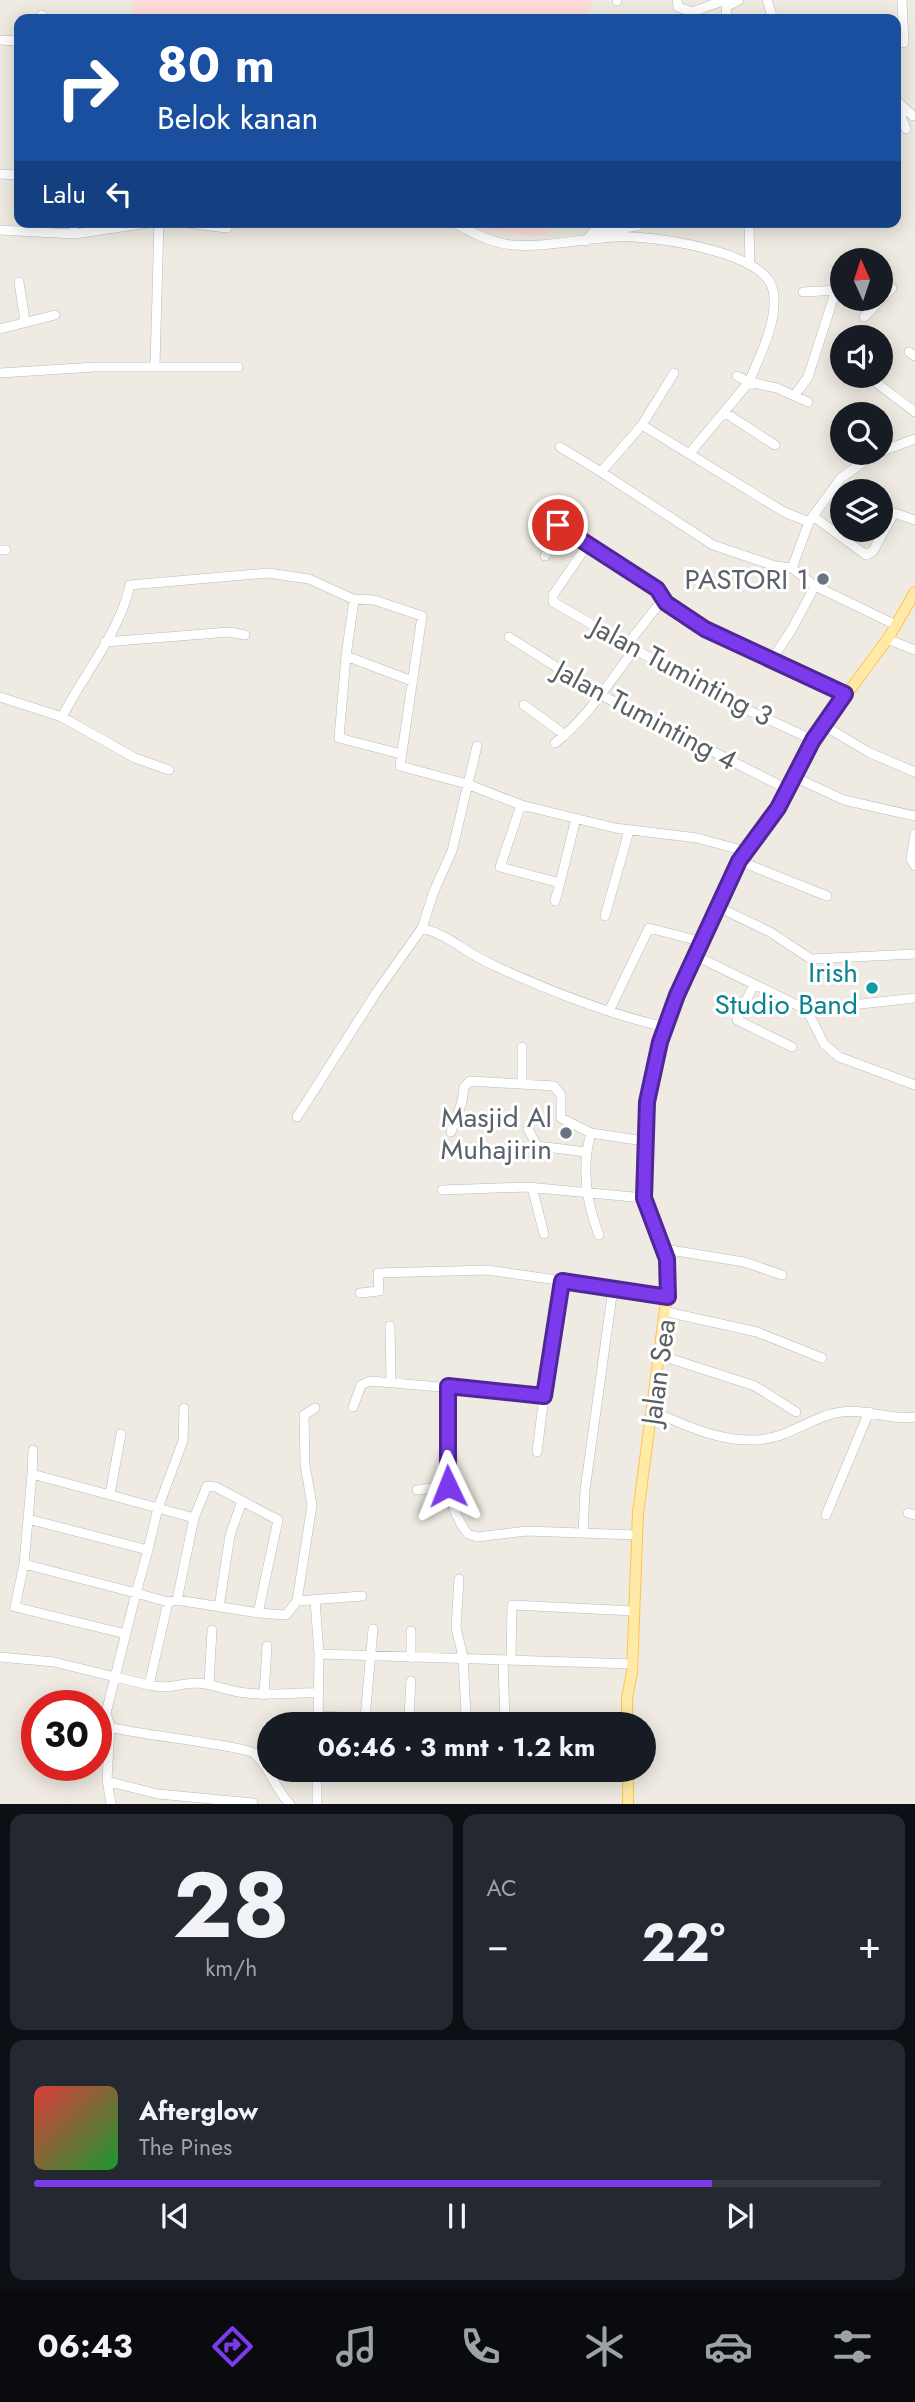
<!DOCTYPE html>
<html lang="id">
<head>
<meta charset="utf-8">
<style>
  :root { --surface:#171b24; --page:#242831; --text:#f1f3f6; --muted:#9ea1a6; --line:#363941; --accent:#7c3aed }
  body { margin:0; font-family:Jost,sans-serif; background:var(--page); color:var(--text); height:100vh; display:flex; flex-direction:column; font-size:26px; white-space:nowrap }
  * { box-sizing:border-box; margin:0 }
  p { font-size:23px; color:var(--muted) }
  .icon { flex:none; width:38px; height:38px; fill:none; stroke:currentColor; stroke-width:2; stroke-linecap:round; stroke-linejoin:round }
  .map { position:relative; height:1804px; overflow:hidden }
  .side { display:flex; flex-direction:column; gap:10px; padding:10px; background:#0d0f14; flex:1 }
  .side>* { flex:none }
  .banner { position:absolute; left:14px; top:14px; width:887px; height:214px; border-radius:14px; box-shadow:0 4px 18px #0003; background:#1a4fa0; color:#fff; overflow:hidden }
  .needle { width:46px; rotate:357deg }
  .tools { position:absolute; left:830px; top:248px; display:grid; gap:14px }
  .tools a { display:grid; place-items:center; width:63px; height:63px; border-radius:50%; background:var(--surface); box-shadow:0 4px 18px #0003; font-size:35px }
  .speed { position:absolute; left:21px; top:1690px; display:flex; gap:14px; font-size:35px; font-weight:700; text-align:center }
  .speed>* { display:grid; place-content:center; width:91px; height:91px; border-radius:50%; background:var(--surface); box-shadow:0 4px 18px #0003; line-height:1 }
  .speed .limit { border:10px solid #d22; background:#fff; color:#111 }
  .pin { position:absolute; display:grid; place-items:center; width:60px; height:60px; color:#fff; margin:-30px; border:4px solid #fff; border-radius:50%; box-shadow:0 2px 7px #0007 }
  .me { position:absolute; width:77px; margin:-38px; rotate:358deg; stroke-linejoin:round; filter:drop-shadow(0 0 5px #0008) }
  .turn { display:flex; align-items:center; gap:24px; height:147px; padding:0 28px; font-size:32px }
  .turn .icon { width:91px; height:91px; stroke-width:2.5 }
  .turn b { display:block; font-size:49px; line-height:60px }
  .then { display:flex; align-items:center; height:66px; padding:0 28px; background:#0003; gap:14px; font-size:26px }
  .big { font-size:52px; font-weight:700; line-height:1.1 }
  .side .tile { flex:1; display:flex; flex-direction:column; justify-content:center; gap:10px; min-width:0; padding:0 24px; border-radius:14px; background:var(--page) }
  .side .dial { align-items:center; gap:0 }
  .dial b { font-size:91px; line-height:1 }
  .song { display:flex; align-items:center; gap:21px }
  .cover { width:84px; height:84px; border-radius:10px; background:linear-gradient(135deg,hsl(0 70% 55%),hsl(130 70% 35%)) }
  .played { height:7px; border-radius:4px; background:linear-gradient(90deg,var(--accent) 80%,var(--line) 80%) }
  .keys { display:flex; justify-content:space-around; direction:ltr }
  .heat { display:flex; justify-content:space-between; align-items:center; font-size:38px; direction:ltr }
  .side .tiles { flex:1; display:grid; gap:10px; grid-template-columns:1fr 1fr }
  .tile:last-child { grid-column:span 2 }
  .trip { position:absolute; left:257px; top:1712px; width:399px; height:70px; border-radius:35px; background:var(--surface); box-shadow:0 4px 18px #0003; font-weight:700; line-height:70px; text-align:center }
  .dock { display:flex; height:112px; justify-content:space-around; align-items:center; background:#090b0e; color:var(--muted) }
  .dock .icon { width:49px; height:49px }
  .dock .selected { color:var(--accent) }
  .dock b { font-size:32px; color:var(--text) }
  .map>svg:first-child { display:block }
  .medical { fill:#fedddc }
  .lines { fill:none; stroke-linecap:round; stroke-linejoin:round }
  .minor-casing { stroke:#b7bbc0; stroke-width:10 }
  .major-casing { stroke:#ffc24b; stroke-width:12 }
  .minor { stroke:#fff; stroke-width:9 }
  .major { stroke:#ffeba7; stroke-width:10 }
  .route-casing { stroke:#51269a; stroke-width:18 }
  .route { stroke:#7c3aed; stroke-width:12 }
  .worship-dot { fill:#6b7280; stroke:#fff; stroke-width:2.5 }
  .culture-dot { fill:#0f9aa8; stroke:#fff; stroke-width:2.5 }
  .labels { text-anchor:middle; stroke-width:6; stroke-linejoin:round; paint-order:stroke }
  .worship-label { font-size:28px; fill:#5b616d; stroke:#fff; text-anchor:end }
  .street-label { font-size:28px; fill:#5a5f64; stroke:#fff }
  .culture-label { font-size:28px; fill:#0d838f; stroke:#fff; text-anchor:end }
</style>
</head>
<body>
<div class="map">
<svg width="915" height="1804" viewBox="0 0 915 1804">
  <rect width="100%" height="100%" fill="#efebe2"/>
  <!-- medical -->
  <path class="medical" d="M133 0H593L587 19H132Z
    M475 222H548L546 235 531 236 490 230Z"/>
  <g class="lines">
    <defs>
      <path id="minor" d="M677 0 678 7 692 12 725 0
        M767 0 773 19
        M902 0 904 43
        M617 1V0
        M39 19 42 15
        M727 19 726 7 739 0
        M0 40 19 41
        M897 101 913 116
        M896 103 906 129
        M0 174 19 175
        M180 222 227 228 230 222
        M453 222C471 232 491 243 512 245 553 248 594 235 634 237 667 239 765 253 773 290 779 320 760 355 749 382L777 388 808 402
        M749 222 750 265
        M0 230 74 234 73 222
        M74 234 155 222
        M586 241 593 232 638 226 637 222
        M19 282 25 321
        M803 292 840 290
        M864 317 892 288H880
        M0 329 55 315
        M909 352 915 356
        M155 366 159 222
        M0 373 95 367H238
        M878 384 915 412
        M795 395 808 377 836 290
        M724 412 775 445
        M642 425 674 373
        M560 447 601 472
        M880 452 915 439
        M690 453 749 382 737 376
        M536 512 657 588 666 603 696 623 845 694
        M813 516 841 478 876 453
        M588 544 553 595V602L711 693 813 740
        M0 550H6
        M545 556 562 529
        M792 568 809 522
        M354 600 346 656 412 681
        M896 625 815 586 792 568 775 566 713 545 601 472 642 425 784 512 809 522 813 516 866 555 873 551 894 513 915 520
        M509 637 599 694 787 789
        M887 639 915 650
        M105 642 229 632 245 635
        M626 646 663 599
        M346 656 339 738 401 754
        M771 661 792 629 815 586
        M0 697 62 717
        M524 705 565 735
        M823 725 870 753 915 772
        M555 743C587 718 609 683 633 651
        M169 770 135 758 62 717C84 673 119 634 130 585L268 573 309 579 353 599 374 600 422 616 400 766 467 784 521 805 615 828 697 838 745 851
        M792 776 844 800 915 816
        M521 805 500 867 560 883 555 901
        M915 834 911 859 915 866
        M739 861 827 896
        M560 883 576 818
        M718 907 770 932 811 959 915 954
        M605 916 629 831
        M422 928 434 891 452 851 477 746
        M696 956 807 1010 824 1044 839 1057 915 1085
        M753 986 737 1020 792 1047
        M807 1010 915 998
        M609 1011 649 928 703 942
        M522 1083V1047
        M297 1117 376 993 422 928C451 936 465 953 493 965 549 991 605 1013 665 1027
        M528 1129 537 1146 587 1152
        M451 1132 462 1102 464 1087 470 1081 554 1086 561 1095V1118L591 1133
        M532 1187 544 1234
        M442 1190 527 1187 644 1198
        M599 1235C586 1202 581 1168 591 1133L644 1141
        M664 1249 744 1262 782 1275
        M360 1293 379 1291 378 1273 487 1270 613 1288
        M667 1312 757 1332 822 1358
        M390 1326 391 1380
        M662 1356 755 1386 796 1412
        M448 1386C448 1434 436 1494 468 1534L477 1537 527 1531 636 1535
        M353 1407 361 1385 370 1381 544 1396 562 1281
        M653 1411C691 1429 740 1450 781 1435 801 1428 819 1415 841 1412 866 1408 891 1421 915 1417
        M537 1452 544 1396
        M32 1474 33 1450
        M417 1490 448 1486
        M110 1494 121 1434
        M908 1513 915 1515
        M826 1515 869 1412
        M28 1519 32 1474 158 1508 183 1441 184 1408
        M583 1533 585 1490 613 1288 668 1297
        M148 1550 158 1508 194 1518
        M24 1564 28 1519 148 1550 136 1593 24 1564 15 1607 126 1634
        M459 1579 456 1628 463 1657 466 1715
        M315 1600 319 1654
        M297 1601 312 1505 305 1465 304 1415 315 1408
        M168 1602 149 1685 115 1677 136 1593 168 1602 177 1600 258 1613 278 1520 216 1487 207 1486 194 1518 177 1600
        M219 1607 230 1535 242 1501
        M258 1613 286 1615 297 1601 362 1596
        M411 1631V1658
        M0 1657 54 1662 115 1677 106 1713 110 1727C137 1735 244 1745 255 1754 270 1767 275 1790 290 1804
        M503 1660 505 1724
        M511 1660 512 1605 634 1611
        M209 1684 212 1630
        M149 1685C168 1690 180 1683 198 1683 214 1684 230 1692 247 1693 271 1696 295 1692 319 1693
        M264 1695 267 1646
        M319 1716 365 1718 373 1629
        M365 1718 400 1719 409 1716 411 1681
        M318 1724 319 1654 633 1664
        M110 1727 107 1780 110 1782 158 1794 253 1803
        M317 1769V1804
        M107 1780 111 1804"/>
      <path id="major" d="M627 1724V1699L632 1672 638 1513 669 1279 667 1259 644 1198V1169L651 1073 665 1027 739 861 778 808 813 740 889 637 915 592
        M628 1804V1769"/>
    </defs>
    <!-- minor casing -->
    <use href="#minor" class="minor-casing"/>
    <!-- major casing -->
    <use href="#major" class="major-casing"/>
    <!-- minor -->
    <use href="#minor" class="minor"/>
    <!-- major -->
    <use href="#major" class="major"/>
  </g>
  <g class="lines">
    <defs>
      <path id="route" d="M448 1486V1386L544 1396 562 1281 668 1297 667 1259 644 1198 647 1102 660 1042 677 995 739 861 778 808 813 740 845 694 705 629 666 603 657 589 558 525"/>
    </defs>
    <!-- route casing -->
    <use href="#route" class="route-casing"/>
    <!-- route -->
    <use href="#route" class="route"/>
  </g>
  <!-- markers -->
  <g class="worship-dot">
    <circle cx="823" cy="579" r="7"/>
    <circle cx="566" cy="1133" r="7"/>
  </g>
  <circle class="culture-dot" cx="872" cy="988" r="7"/>
  <g class="labels">
    <!-- worship labels -->
    <g class="worship-label">
      <text x="809" y="589">PASTORI 1</text>
      <text x="552" y="1127">Masjid Al<tspan x="552" dy="32">Muhajirin</tspan></text>
    </g>
    <!-- street labels -->
    <g class="street-label">
      <text transform="translate(682 671) rotate(28)" y="10">Jalan Tuminting 3</text>
      <text transform="translate(646 715) rotate(28)" y="10">Jalan Tuminting 4</text>
      <text transform="translate(658 1372) rotate(-82)" y="10">Jalan Sea</text>
    </g>
    <!-- culture labels -->
    <g class="culture-label">
      <text x="858" y="982">Irish<tspan x="858" dy="32">Studio Band</tspan></text>
    </g>
  </g>
</svg>
<div class="tools">
<a><svg class="needle" viewBox="-14 -14 28 28"><path d="M0-13l5 13h-10z" fill="#e53935"/><path d="M0 13l5-13h-10z" fill="#9ea1a6"/></svg></a>
<a><svg class="icon" aria-label="sound" viewBox="0 0 24 24"><path d="M4 9h4l5-4v14l-5-4H4zM17 9q2 3 0 6"/></svg></a>
<a><svg class="icon" aria-label="search" viewBox="0 0 24 24"><circle cx="10" cy="10" r="6"/><path d="M15 15l6 6"/></svg></a>
<a><svg class="icon" aria-label="layers" viewBox="0 0 24 24"><path d="M12 4l9 5-9 5-9-5zM3 14l9 5 9-5"/></svg></a>
</div>
<div class="speed"><div class="limit">30</div></div>
<div class="pin" style="left:558px;top:525px;background:#d93025"><svg class="icon" aria-label="arrive" viewBox="0 0 24 24"><path d="M6 21V4h12l-3 4 3 4H6"/></svg></div>
<svg class="me" style="left:448px;top:1486px" viewBox="-20 -20 40 40"><path d="M0-17L14 15 0 8-14 15z" fill="#7c3aed" stroke="#fff" stroke-width="4"/></svg>
<div class="trip">06:46 · 3 mnt · 1.2 km</div>
<div class="banner">
<div class="turn"><svg class="icon" aria-label="right" viewBox="0 0 24 24"><path d="M7 20v-9h11M14 6l5 5-5 5"/></svg><div><b>80 m</b>Belok kanan</div></div>
<div class="then">Lalu<svg class="icon" aria-label="left" viewBox="0 0 24 24"><path d="M17 20v-9H6M10 6l-5 5 5 5"/></svg></div>
</div>
</div>
<section class="side">
<div class="tiles">
<div class="tile dial"><b>28</b><p>km/h</p></div>
<div class="tile"><p>AC</p>
<div class="heat"><a>−</a><b class="big">22°</b><a>+</a></div>
</div>
<div class="tile">
<div class="song"><i class="cover"></i><div><b>Afterglow</b><p>The Pines</p></div></div>
<div class="played"></div>
<div class="keys"><svg class="icon" aria-label="previous" viewBox="0 0 24 24"><path d="M18 5L8 12l10 7zM5 5v14"/></svg><svg class="icon" aria-label="pause" viewBox="0 0 24 24"><path d="M8 5v14M16 5v14"/></svg><svg class="icon" aria-label="next" viewBox="0 0 24 24"><path d="M6 5l10 7-10 7zM19 5v14"/></svg></div>
</div>
</div>
</section>
<nav class="dock">
<b>06:43</b>
<svg class="icon selected" aria-label="directions" viewBox="0 0 24 24"><path d="M12 3l9 9-9 9-9-9zM9 14v-3h6M13 9l2 2-2 2"/></svg>
<svg class="icon" aria-label="music" viewBox="0 0 24 24"><path d="M9 18V5l10-2v13"/><circle cx="6" cy="18" r="3"/><circle cx="16" cy="16" r="3"/></svg>
<svg class="icon" aria-label="phone" viewBox="0 0 24 24"><path d="M5 4h4l2 5-3 2q2 4 5 5l2-3 5 2v4C11 20 4 13 5 4z"/></svg>
<svg class="icon" aria-label="climate" viewBox="0 0 24 24"><path d="M12 3v18M4 7l16 10M4 17L20 7"/></svg>
<svg class="icon" aria-label="car" viewBox="0 0 24 24"><path d="M5 17H2v-5l4-1 3-4h7l3 4 3 1v5h-3M9 17h6M6 11h13"/><circle cx="7" cy="17" r="2"/><circle cx="17" cy="17" r="2"/></svg>
<svg class="icon" aria-label="filters" viewBox="0 0 24 24"><path d="M4 7h16M4 17h16"/><circle cx="9" cy="7" r="2"/><circle cx="15" cy="17" r="2"/></svg>
</nav>
</body>
</html>
